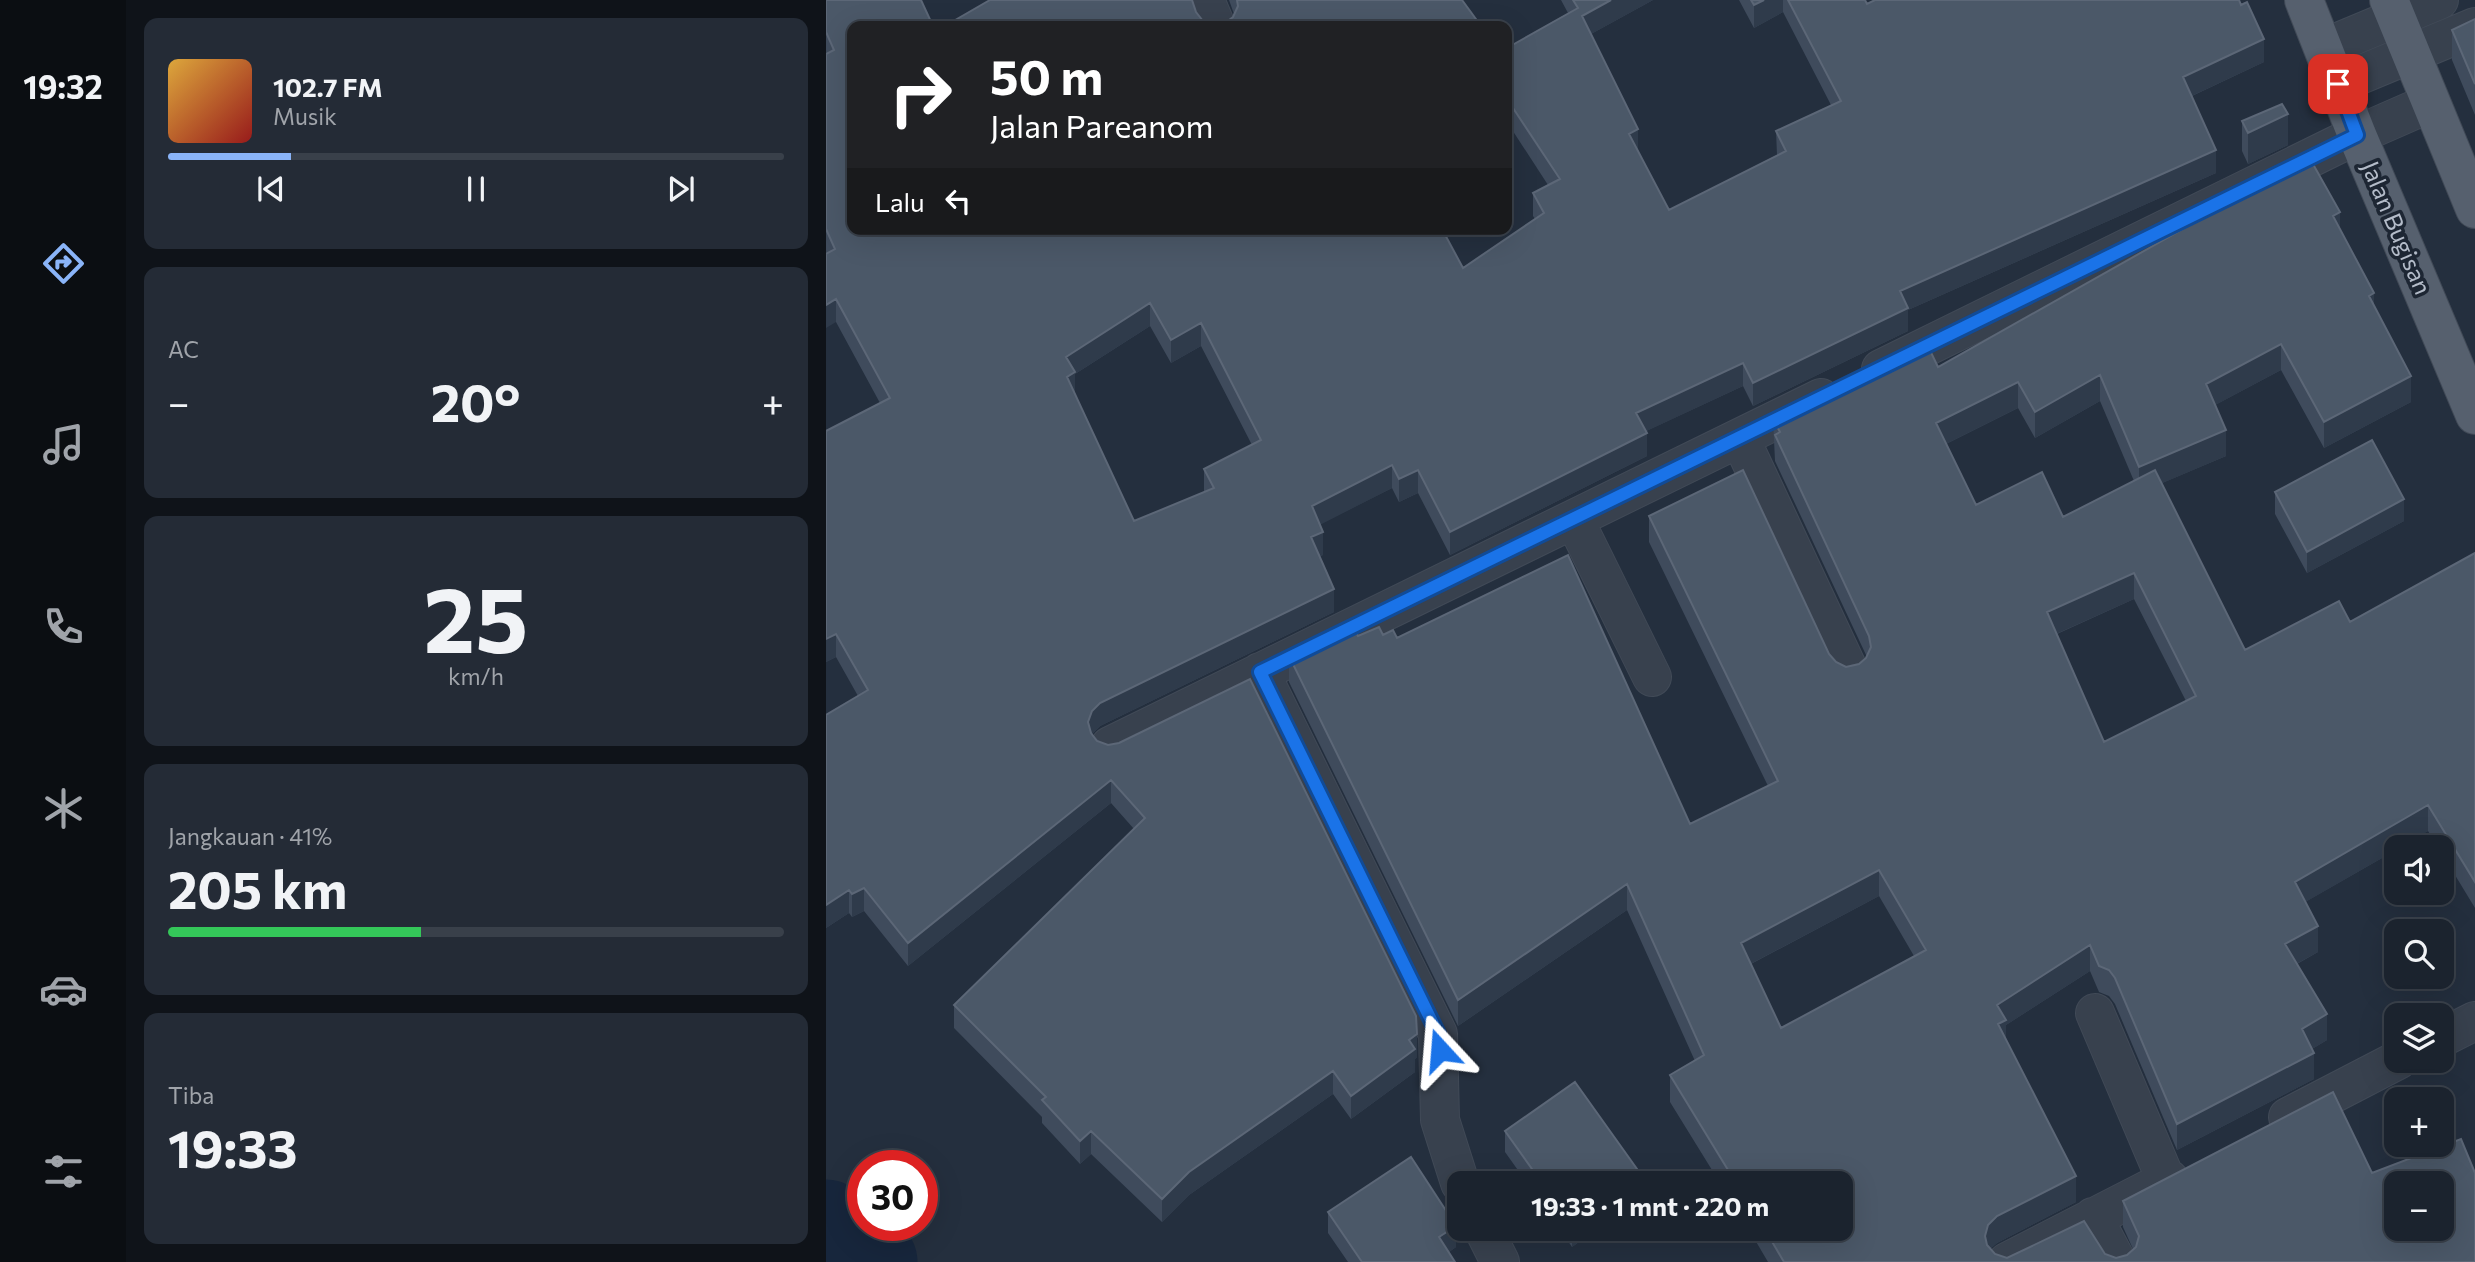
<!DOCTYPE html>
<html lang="id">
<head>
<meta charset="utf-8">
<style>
  :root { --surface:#1b232e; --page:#242b36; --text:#f1f3f6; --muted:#a0a4aa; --line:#39404a; --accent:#8ab4f8 }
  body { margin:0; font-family:Commissioner,sans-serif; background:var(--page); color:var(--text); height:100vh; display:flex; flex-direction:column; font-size:26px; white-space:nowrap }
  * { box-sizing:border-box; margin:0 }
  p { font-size:23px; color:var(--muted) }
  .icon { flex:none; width:38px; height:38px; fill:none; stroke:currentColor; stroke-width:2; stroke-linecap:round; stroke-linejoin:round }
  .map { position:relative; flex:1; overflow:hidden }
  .sheet { display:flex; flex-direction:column; gap:18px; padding:18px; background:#0f1319; width:700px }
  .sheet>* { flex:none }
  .banner { position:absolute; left:21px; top:21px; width:665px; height:214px; border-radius:14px; box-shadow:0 7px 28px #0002,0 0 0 2px var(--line); background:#202124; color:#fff; overflow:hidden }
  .fabs { position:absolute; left:1558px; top:835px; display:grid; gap:14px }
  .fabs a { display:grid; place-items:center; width:70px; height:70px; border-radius:14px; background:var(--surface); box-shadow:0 7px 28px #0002,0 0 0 2px var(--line); font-size:35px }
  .speed { position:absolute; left:21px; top:1150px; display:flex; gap:14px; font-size:35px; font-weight:700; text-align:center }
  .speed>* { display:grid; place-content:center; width:91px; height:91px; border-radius:50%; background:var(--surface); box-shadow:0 7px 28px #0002,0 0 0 2px var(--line); line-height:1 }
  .speed .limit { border:10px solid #d22; background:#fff; color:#111 }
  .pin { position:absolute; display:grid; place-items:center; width:60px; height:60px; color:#fff; margin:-30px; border-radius:14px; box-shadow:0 4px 10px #0006 }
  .me { position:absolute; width:77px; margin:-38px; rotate:341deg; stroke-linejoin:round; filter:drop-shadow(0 0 5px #0008) }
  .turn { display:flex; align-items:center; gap:24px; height:147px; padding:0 28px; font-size:32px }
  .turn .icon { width:91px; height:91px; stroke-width:2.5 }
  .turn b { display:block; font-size:49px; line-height:60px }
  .then { display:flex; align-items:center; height:66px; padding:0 28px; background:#0003; gap:14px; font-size:26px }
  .big { font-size:52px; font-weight:700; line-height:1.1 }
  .sheet .card { flex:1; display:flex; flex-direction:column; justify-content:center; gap:10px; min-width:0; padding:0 24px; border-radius:14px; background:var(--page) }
  .sheet .dial { align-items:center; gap:0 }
  .dial b { font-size:91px; line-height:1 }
  .song { display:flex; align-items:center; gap:21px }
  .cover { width:84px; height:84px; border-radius:10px; background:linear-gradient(135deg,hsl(40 70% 55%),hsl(0 70% 35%)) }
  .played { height:7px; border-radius:4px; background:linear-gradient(90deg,var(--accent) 20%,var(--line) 20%) }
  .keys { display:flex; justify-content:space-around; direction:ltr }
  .heat { display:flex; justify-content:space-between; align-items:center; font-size:38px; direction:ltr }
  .charge { height:10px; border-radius:5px; background:linear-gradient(90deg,#34c759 41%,var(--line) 0) }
  .trip { position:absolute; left:621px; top:1171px; width:406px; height:70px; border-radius:14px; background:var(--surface); box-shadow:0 7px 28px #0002,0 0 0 2px var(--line); font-weight:700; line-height:70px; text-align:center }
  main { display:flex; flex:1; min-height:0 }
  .tabs { display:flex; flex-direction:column; width:126px; justify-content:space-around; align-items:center; background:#0b0e12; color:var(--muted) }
  .tabs .icon { width:49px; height:49px }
  .tabs .current { color:var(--accent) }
  .tabs b { font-size:32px; color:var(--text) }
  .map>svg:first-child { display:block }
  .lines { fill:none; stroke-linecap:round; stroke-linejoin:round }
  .river { stroke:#17263c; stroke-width:93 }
  .minor-casing { stroke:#414a57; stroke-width:40 }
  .major-casing { stroke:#414a57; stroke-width:40 }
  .minor { stroke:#38414e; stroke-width:38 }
  .major { stroke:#56606e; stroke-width:38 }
  .wall { fill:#3f4b5c; fill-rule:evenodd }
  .shaded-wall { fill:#2f3b4b }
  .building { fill:#4b5868; stroke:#5c6777; stroke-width:2; fill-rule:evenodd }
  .route-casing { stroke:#114b97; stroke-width:18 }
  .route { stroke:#1a73e8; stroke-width:12 }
  .labels { text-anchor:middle; stroke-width:7; stroke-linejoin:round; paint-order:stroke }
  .street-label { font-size:24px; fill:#b4bcc9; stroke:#1d2633 }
</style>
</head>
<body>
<main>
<nav class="tabs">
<b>19:32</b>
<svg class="icon current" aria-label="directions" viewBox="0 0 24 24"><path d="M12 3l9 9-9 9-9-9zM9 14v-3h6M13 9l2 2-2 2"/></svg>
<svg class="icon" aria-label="music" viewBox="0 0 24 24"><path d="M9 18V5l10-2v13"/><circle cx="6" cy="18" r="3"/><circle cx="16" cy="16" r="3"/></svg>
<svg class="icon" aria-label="phone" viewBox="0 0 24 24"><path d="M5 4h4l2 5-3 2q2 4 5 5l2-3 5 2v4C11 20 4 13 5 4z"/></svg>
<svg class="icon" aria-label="climate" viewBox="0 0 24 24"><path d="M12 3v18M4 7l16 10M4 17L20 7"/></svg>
<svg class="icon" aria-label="car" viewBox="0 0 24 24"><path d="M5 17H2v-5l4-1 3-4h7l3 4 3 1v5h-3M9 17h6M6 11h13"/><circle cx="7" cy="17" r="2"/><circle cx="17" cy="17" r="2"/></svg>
<svg class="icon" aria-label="filters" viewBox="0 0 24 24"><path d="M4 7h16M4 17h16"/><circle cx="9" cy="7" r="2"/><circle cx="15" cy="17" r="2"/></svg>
</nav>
<section class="sheet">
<div class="card">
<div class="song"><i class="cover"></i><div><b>102.7 FM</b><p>Musik</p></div></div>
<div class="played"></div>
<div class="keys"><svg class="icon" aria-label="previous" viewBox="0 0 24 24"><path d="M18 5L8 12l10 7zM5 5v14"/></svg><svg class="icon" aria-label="pause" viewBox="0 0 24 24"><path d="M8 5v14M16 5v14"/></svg><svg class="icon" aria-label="next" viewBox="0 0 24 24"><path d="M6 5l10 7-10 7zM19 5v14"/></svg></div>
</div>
<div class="card"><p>AC</p>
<div class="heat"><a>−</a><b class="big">20°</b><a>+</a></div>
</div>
<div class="card dial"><b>25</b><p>km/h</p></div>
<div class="card"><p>Jangkauan · 41%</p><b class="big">205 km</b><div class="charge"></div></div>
<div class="card"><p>Tiba</p><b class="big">19:33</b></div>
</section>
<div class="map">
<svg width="1649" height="1262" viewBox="0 0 1649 1262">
  <rect width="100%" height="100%" fill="#242f3e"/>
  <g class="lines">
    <!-- river -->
    <path class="river" d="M0 1226 45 1262"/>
    <defs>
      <path id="minor" d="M379 0 390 26
        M1498 48 1613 0
        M1512 84 1649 27
        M1055 369 1531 135 1604 103
        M914 438 1023 671
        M748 519 826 677
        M434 672 612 1034 614 1120 634 1183
        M284 746 995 398
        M1269 1013 1340 1180
        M1615 1038 1649 1021
        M1462 1117 1572 1060
        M1267 1217 1291 1262
        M657 1228 674 1262
        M1181 1262 1343 1179"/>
      <path id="major" d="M1478 0 1531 135 1649 415
        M1563 0 1649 209"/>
    </defs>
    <!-- minor casing -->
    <use href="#minor" class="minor-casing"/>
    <!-- major casing -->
    <use href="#major" class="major-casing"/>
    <!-- minor -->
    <use href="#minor" class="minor"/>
    <!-- major -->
    <use href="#major" class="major"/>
  </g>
  <!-- wall -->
  <path class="wall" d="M0 0 26 26 637 268 709 219 707 216V193L722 185 681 122V48L742 13 735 0H827L765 34 812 151 843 210 951 155 950 131 1005 105 957 12 928 28 913 0H1039L1041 4 1438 62 1366 96 1390 173 1082 310V331L927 406 917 386 820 431 821 456 624 555 592 493 573 502 566 488 494 524 497 555 494 556 508 612 274 726 266 734 591 1057 589 1059V1072L525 1119 507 1094 363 1195 336 1222 265 1154 254 1164 216 1123V1117L128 1028V1005L308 829 285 803 82 966 38 911 26 917 23 913 0 928 32 696 10 657 0 662V431L54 403 10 322 0 252ZM324 326 345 363 375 346 426 445 378 469V492L308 521 249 394V374Z
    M403 0H636L655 26H119L370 12 377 21 388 25 399 23 407 17 408 14Z
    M1649 19V115L1626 60V30Z
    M1416 121 1462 145 1422 164 1416 151Z
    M1442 177 1514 230 1548 306 1585 402 1498 448 1455 370 1389 405 1400 456 1336 483 1419 650 1524 622 1649 553V908L1615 852V847H1612L1602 831 1570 847V850L1479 902 1492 952 1471 964 1501 1040 1486 1049 1488 1079 1351 1150 1289 1004 1283 996 1273 992 1264 971 1180 1025V1039L1250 1202 1171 1243 1164 1249 1169 1254 1181 1258 1279 1254 1290 1258 1301 1255 1307 1249 1297 1227V1201L1546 1173 1649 1262H942L922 1228H1015V1183H894L844 1102V1075L869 1061 801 910 632 1026 463 682V656L532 636 557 635 571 638 864 824 942 786 823 542V516L1003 654 1010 662 1020 667 1033 664 1041 657 949 461 947 419 1112 367 1442 181ZM1274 401 1308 481 1237 517 1150 505 1120 444 1192 408 1209 438ZM1308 599 1360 701 1278 742 1231 634ZM1053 896 1088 956 955 1028 925 964Z
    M1449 492 1578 521 1481 573 1449 514Z
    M679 1131 816 1183H701L679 1152Z
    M502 1212 630 1247 623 1252 629 1262H522L502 1233Z
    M733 1228H772L746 1247Z"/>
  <!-- shaded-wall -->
  <path class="shaded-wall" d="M785 0H827L756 39V16Z
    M938 0H957V12L928 28V5Z
    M1438 39V62L1357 100V77Z
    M1462 114V145L1422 164V133Z
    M812 129V152L803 134Z
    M1390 150V173L1082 310V331L927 406V383L1074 291Z
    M1514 212V238L1507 216Z
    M1548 293V319L1543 296Z
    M10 299V322L0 328V305Z
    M324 303V326L249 374V395L241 400 240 357Z
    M375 323V346L345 363V340Z
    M1455 344V370L1380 410V384Z
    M917 363V386L810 436V413Z
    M1274 375V401L1209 438V412Z
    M1585 376V402L1498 448V422Z
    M1192 382V408L1110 449V423Z
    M1400 430V456L1313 493V467Z
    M821 433V456L624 555V532Z
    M566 465V488L486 529V506Z
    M592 470V493L573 502V479Z
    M1578 499V521L1481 573V552Z
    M497 532V555L485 560V537Z
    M1308 573V599L1221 638V612Z
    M508 589V612L274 726 266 734 262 722 266 711 274 703Z
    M10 634V657L0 662V639Z
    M285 780V803L82 966V943Z
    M1602 805V831L1575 847H1570V850L1469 908V882Z
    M1053 870V896L915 969V943Z
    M801 884V910L632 1026V1000Z
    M38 888V911L26 917V894Z
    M23 890V913L0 928V905Z
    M1492 926V952L1459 970V944Z
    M1264 945V971L1180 1025V1046L1172 1050 1171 1005Z
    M1501 1014V1040L1476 1055V1029Z
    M591 1034V1057L589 1059V1072L525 1119V1096L583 1040Z
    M1488 1053V1079L1351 1150V1124Z
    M507 1071V1094L363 1195 336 1222V1199L363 1172Z
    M265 1131V1154L254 1164V1141Z
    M816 1176V1183H806Z
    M1250 1176V1202L1171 1243 1162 1251 1159 1236 1162 1225 1171 1216Z
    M630 1226V1247L613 1259V1237Z
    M746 1228H772L746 1247Z"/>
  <!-- building -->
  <path class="building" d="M0 0H95L107 26H26V229H616L637 268 718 213 707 193 734 179 681 99V48L752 8 747 0H785L756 16 812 129 803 134 843 210 960 151 950 131 1015 101 962 0H1039L1041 4 1049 0H1413L1415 5 1421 2 1438 39 1357 77 1390 150 1074 291 1082 308 927 383 917 363 810 413 821 433 624 532 592 470 573 479 566 465 486 506 497 532 485 537 508 589 274 703 266 711 262 722 265 733 271 741 282 745 293 743 424 679 590 1016 591 1034 583 1040 589 1049 525 1096 507 1071 363 1172 336 1199 265 1131 254 1141 216 1100 220 1097 128 1005 319 818 285 780 82 943 38 888 26 894 23 890 0 905V715L42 690 10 634 0 639V431L64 398 10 299 0 305V254L9 249 0 229V54L8 50 0 32ZM324 303 345 340 375 323 435 440 378 469 388 488 308 521 241 377 249 372 240 357Z
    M164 0H366L370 12 377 21 388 25 399 23 407 17 412 6 411 0H636L655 26H119Z
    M925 0H938L928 5Z
    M1649 19V84L1626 30Z
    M1456 104 1462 114 1422 133 1416 121Z
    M1483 157 1514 212 1507 216 1548 293 1543 296 1585 376 1498 422 1455 344 1380 384 1400 430 1313 467 1274 375 1209 412 1192 382 1110 423 1150 505 1216 472 1237 517 1329 470 1419 650 1513 601 1524 622 1649 553V882L1602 805 1469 882 1492 926 1459 944 1501 1014 1476 1029 1488 1053 1351 1124 1289 978 1283 970 1273 966 1264 945 1171 1005 1180 1020 1172 1024 1250 1176 1171 1216 1162 1225 1159 1236 1161 1245 1169 1254 1181 1258 1258 1221 1279 1254 1290 1258 1301 1255 1310 1247 1313 1236 1297 1201 1507 1092 1546 1173 1635 1139 1649 1173V1262H958L938 1228H1015V1183H910L844 1075 878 1055 801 884 632 1000 463 656 526 625 532 636 553 627 557 635 567 630 571 638 742 555 864 824 952 781 823 516 917 470 1003 654 1010 662 1020 667 1033 664 1040 658 1045 647 1043 636 949 435 954 432 947 419 1101 344 1112 367 1444 180 1442 177ZM1308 573 1370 696 1278 742 1221 612ZM1053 870 1100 950 955 1028 915 943ZM1570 1183H1615V1228H1570Z
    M1546 440 1578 499 1481 552 1449 492Z
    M749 1082 816 1176 806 1183H716L679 1131Z
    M585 1157 630 1226 613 1237 629 1262H536L502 1212Z"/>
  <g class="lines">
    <defs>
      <path id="route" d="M614 1050 612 1034 434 672 1531 135 1512 84"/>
    </defs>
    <!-- route casing -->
    <use href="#route" class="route-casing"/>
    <!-- route -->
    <use href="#route" class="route"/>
  </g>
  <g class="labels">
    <!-- street labels -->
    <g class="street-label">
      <text transform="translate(1570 228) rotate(67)" y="8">Jalan Bugisan</text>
    </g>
  </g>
</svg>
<div class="fabs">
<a><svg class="icon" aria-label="sound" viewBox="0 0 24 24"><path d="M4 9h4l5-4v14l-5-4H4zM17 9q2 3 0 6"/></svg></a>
<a><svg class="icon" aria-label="search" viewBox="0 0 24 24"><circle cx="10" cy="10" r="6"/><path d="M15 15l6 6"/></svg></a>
<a><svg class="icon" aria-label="layers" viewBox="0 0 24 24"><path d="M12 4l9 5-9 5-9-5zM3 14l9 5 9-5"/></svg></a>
<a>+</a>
<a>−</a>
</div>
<div class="speed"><div class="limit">30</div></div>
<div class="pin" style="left:1512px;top:84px;background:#d93025"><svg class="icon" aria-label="arrive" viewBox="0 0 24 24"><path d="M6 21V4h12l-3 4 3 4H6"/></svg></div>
<svg class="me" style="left:614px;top:1050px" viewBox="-20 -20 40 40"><path d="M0-17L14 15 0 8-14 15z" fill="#1a73e8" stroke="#fff" stroke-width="4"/></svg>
<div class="trip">19:33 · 1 mnt · 220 m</div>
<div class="banner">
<div class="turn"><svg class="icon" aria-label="right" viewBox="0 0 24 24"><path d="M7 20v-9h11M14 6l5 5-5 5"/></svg><div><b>50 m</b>Jalan Pareanom</div></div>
<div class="then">Lalu<svg class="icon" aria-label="left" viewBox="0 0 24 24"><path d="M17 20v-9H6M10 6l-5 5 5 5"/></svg></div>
</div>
</div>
</main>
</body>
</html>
